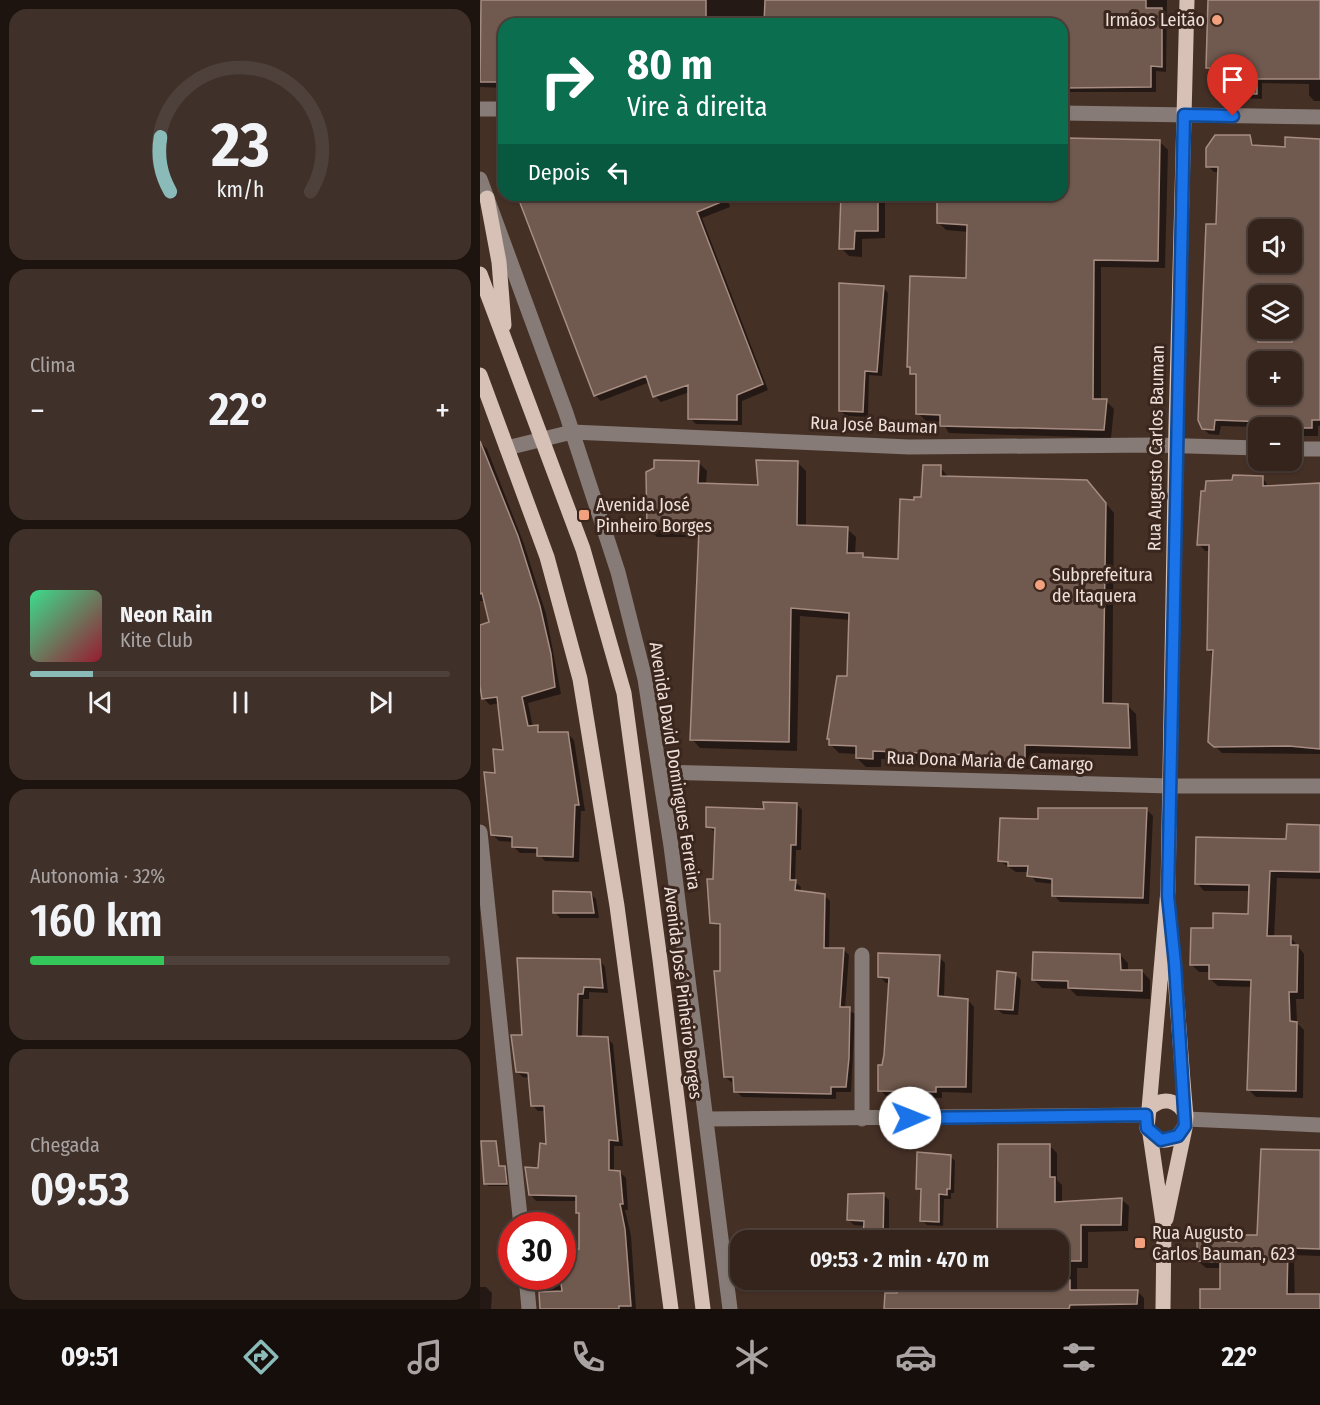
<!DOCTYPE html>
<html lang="pt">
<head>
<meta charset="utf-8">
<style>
  :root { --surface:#34241c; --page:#3f3029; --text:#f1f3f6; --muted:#a9a4a3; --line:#4e413b; --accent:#8bbbb9 }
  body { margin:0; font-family:"Fira Sans Condensed",sans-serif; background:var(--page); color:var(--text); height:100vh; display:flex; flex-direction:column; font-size:22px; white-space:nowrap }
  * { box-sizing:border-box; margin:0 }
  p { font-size:20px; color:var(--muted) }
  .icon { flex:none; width:33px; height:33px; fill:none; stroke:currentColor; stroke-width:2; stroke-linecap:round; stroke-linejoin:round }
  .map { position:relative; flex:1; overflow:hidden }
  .sheet { display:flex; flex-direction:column; gap:9px; padding:9px; background:#1d140f; width:480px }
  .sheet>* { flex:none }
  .top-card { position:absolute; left:18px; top:18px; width:570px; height:183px; border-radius:18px; box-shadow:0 2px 4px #0004,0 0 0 2px var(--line); background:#0b6e4f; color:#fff; overflow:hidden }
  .tools { position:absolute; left:768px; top:219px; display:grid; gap:12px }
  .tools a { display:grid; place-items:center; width:54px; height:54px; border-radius:12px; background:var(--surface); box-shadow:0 2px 4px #0004,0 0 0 2px var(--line); font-size:30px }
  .speed { position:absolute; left:18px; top:1212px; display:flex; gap:12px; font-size:30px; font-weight:700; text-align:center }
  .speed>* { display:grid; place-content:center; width:78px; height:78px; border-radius:50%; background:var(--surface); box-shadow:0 2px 4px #0004,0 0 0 2px var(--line); line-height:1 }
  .speed .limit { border:9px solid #d22; background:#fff; color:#111 }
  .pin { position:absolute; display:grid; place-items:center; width:51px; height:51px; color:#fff; margin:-62px -26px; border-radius:50% 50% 50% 0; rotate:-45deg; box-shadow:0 0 6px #0007 }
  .pin .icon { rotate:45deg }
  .me { position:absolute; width:66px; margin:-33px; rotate:89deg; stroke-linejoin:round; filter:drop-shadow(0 0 4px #0008) }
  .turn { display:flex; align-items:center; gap:21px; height:126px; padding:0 30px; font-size:27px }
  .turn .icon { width:78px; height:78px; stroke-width:2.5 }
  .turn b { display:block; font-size:42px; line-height:51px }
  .then { display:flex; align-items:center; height:57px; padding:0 30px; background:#0003; gap:12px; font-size:22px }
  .big { font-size:45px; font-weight:600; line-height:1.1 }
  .sheet .card { flex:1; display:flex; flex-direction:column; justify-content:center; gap:9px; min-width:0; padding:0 21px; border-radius:18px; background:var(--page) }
  .sheet .dial { align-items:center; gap:0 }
  .dial svg { height:156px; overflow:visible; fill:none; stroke:var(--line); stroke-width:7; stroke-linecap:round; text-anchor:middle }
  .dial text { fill:var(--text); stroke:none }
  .song { display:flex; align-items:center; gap:18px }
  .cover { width:72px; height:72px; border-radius:9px; background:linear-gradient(135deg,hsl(150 70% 55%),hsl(350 70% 35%)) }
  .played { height:6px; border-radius:3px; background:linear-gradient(90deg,var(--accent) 15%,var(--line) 15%) }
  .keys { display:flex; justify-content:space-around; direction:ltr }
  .heat { display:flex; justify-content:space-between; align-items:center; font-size:33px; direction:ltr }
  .charge { height:9px; border-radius:4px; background:linear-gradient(90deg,#34c759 32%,var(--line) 0) }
  .trip { position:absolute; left:250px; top:1230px; width:339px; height:60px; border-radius:18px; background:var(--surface); box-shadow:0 2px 4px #0004,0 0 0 2px var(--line); font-weight:600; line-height:60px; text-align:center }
  .menu { display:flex; height:96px; justify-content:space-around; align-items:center; background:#150e0b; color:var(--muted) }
  .menu .icon { width:42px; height:42px }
  .menu .on { color:var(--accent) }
  .menu b { font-size:27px; color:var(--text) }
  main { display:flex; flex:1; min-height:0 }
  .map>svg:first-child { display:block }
  .shadow { fill:#0007; fill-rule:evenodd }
  .building { fill:#70594e; stroke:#a68c81; stroke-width:1.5; fill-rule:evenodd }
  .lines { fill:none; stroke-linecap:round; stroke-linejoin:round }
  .minor { stroke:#867b76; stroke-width:15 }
  .major { stroke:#d7c0b6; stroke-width:15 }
  .route-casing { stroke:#114b97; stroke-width:15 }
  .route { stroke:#1a73e8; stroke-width:10 }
  .poi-dot { fill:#f1a17d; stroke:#3a261d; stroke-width:2 }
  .labels { text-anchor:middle; stroke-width:6; stroke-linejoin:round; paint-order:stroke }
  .poi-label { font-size:18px; fill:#eddfd9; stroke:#3a261d; text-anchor:start }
  .street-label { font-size:18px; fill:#eddfd9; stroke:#3a261d }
</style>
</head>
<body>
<main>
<section class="sheet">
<div class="card dial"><svg viewBox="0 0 100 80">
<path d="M14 69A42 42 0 1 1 86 69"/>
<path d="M14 69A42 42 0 0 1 9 41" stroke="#8bbbb9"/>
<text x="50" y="56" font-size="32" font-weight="700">23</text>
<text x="50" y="72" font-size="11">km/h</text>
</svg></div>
<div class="card"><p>Clima</p>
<div class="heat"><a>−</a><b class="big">22°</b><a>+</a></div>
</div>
<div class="card">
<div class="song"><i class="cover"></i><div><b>Neon Rain</b><p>Kite Club</p></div></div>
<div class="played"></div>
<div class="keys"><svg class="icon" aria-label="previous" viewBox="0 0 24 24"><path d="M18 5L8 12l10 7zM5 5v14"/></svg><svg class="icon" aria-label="pause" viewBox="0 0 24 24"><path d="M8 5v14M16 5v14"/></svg><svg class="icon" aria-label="next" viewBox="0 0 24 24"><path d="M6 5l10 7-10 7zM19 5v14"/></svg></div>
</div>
<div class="card"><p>Autonomia · 32%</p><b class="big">160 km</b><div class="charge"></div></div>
<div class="card"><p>Chegada</p><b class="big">09:53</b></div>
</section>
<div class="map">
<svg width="840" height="1309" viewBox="0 0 840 1309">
  <rect width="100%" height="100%" fill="#453026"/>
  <!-- shadow -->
  <path class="shadow" d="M0 0H687L686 72 676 71V92H582V24H24V88L0 87Z
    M729 0H840V101H834L829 95V84L782 83V99L743 97 737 92 738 73H733L728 67Z
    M769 137 776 147 806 148 840 140V426H838V436H812V428L741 426 739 435 729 434 723 428 740 172H734L728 166ZM778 230H812V262H778ZM778 296H812V328H778ZM778 362H812V394H778Z
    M582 140 680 142 688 150 685 268 621 267V401H626L634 409 631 438 469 433 462 422 446 421 438 413 437 379 429 366 488 279 489 232 466 230 458 222V195H582Z
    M39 195H246L250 207 222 218 288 390 262 401V425L216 424 210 418V392L181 402 175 396 170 382 121 401 115 395Z
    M362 195H405V238L382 239V257L369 256 361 248Z
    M403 287 408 293 402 376 389 375 388 417 366 416 360 410Z
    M1 443 7 449 44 544 66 614 81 694 48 703 53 727H57L63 733 88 734 94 740 105 811H101L99 862 65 861 58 853H40L34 847V842L19 841 12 834 16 774 25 751 19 703 10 705 3 698 0 676V626L10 623 5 601H0Z
    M218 462 227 471 226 485 280 486 318 463 326 471V527L367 529 376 537 375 554 382 555 387 559 420 560 435 501 443 498 460 467 469 478 607 481 634 513 632 705H647L656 714 658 756 554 753 553 769 499 768 495 763 401 759V767H386L377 758V754L359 753 350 744 369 678 371 620 320 616 317 751 220 748 212 739 220 537H177L168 528Z
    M782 477 789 487 840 485V754L742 753 730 741 734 655 728 649 730 551H725L719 544Z
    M317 804 322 810 321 850H316L315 882 321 887 320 893 345 896 350 901 349 949H363L369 955 365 1008 375 1014 371 1092H356V1099L262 1097 256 1091 255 1082H251L245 1077 242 928 232 922 236 832 227 827Z
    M666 809 673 816 669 904 580 902 574 895V884L556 882 549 872H536L520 861 559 820Z
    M840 827V879L797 878 794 938H811L824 954V999H816L817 1023 824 1030 823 1098 776 1097 768 1089 773 987 738 986 730 979V972H719L712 965 735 930 770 915V891H724L717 883Z
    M110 893 116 899 119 918H80L75 912Z
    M640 955 648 963V971H662L670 980V999L597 996 590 989 562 988 554 980Z
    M459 957 465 963 464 998 488 1000 494 1007 492 1093 462 1092V1098L406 1096 400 1090 411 983H406L400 977Z
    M120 961 125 967 128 993 109 992V999H103L102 1038H127L133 1044 143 1146H134V1172H140L146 1178 148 1210H145L151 1236 156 1309H62L59 1276H82V1261H88L100 1251V1215L97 1212 98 1201H56L51 1195 68 1145 66 1111H58L52 1105 50 1078 43 1077 37 1072 43 1037Z
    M535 974 541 980 538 1015 523 1014 517 1009Z
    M15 1143 20 1167 27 1170 28 1186H8L6 1183Z
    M520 1145 570 1146 577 1153V1180L582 1185V1203L641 1199 649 1206 648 1231 608 1232V1268H597V1292L657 1291 664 1298V1309H406L419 1295V1280H579V1240H517Z
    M840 1152V1256L814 1255 815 1309H721L742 1290V1268H726L718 1261 778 1237Z
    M470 1156 475 1161 474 1193H471V1199H464L463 1226 447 1225 442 1220V1193L437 1188Z
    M404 1195 409 1200V1240H385V1226L374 1225 369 1220Z
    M0 1287H6L12 1293 11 1309H0Z"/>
  <!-- building -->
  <path class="building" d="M1 0H226V19L179 18V24H24L22 82H0Z
    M285 0H666V8H682V67L671 66V87L584 88 582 24H284Z
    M728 0H840V79H777V94L736 93 737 68H726Z
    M735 135H770L772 145 805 147V137L840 139V420H832V428H787V422L735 420 734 430 722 429 718 420 726 224H736L738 167H726V148ZM778 230H812V262H778ZM778 296H812V342H778ZM778 362H812V394H778Z
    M586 138 680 140 678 261 614 260 613 399H627L624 430 460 426V415L436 414V374H430V367H427L430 276 486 278 487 225 457 223V195H582V151H586Z
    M37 195H258L217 212 283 384 257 395V420L208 419V385L173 397 166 376 114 396Z
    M361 195H398V231H375L374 249H359Z
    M359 283 404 286 397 372 385 371 383 412 359 411Z
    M0 441 38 536 60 606 71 654 75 687 42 697 48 726 58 725V732H88L99 805H95L93 857 57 856V848L32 847V837L11 835 4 772 15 773 13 749 23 750 17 697 2 699 0 686V625L9 622 2 593 0 594Z
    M174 460 219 461 218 483 278 485 276 460 318 461 317 525 368 527 367 553H383V557L418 559 420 499 434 500V497H441L443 465H461V476L607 480 626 503 623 703 648 704 650 748 545 745V761L489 760V755L393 751V759L376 758V746L349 745V739H347L357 676H367L369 613 311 608 309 742 210 740 219 529H167L166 472 174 468Z
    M753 475 783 476V486L840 483V749L809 746 734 747 728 742 733 650H727L729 545H717L721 491H725L726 481 752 480Z
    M283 802 317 803 316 845H311L310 880H316L315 890 345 894 344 948H364L360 1007H370L369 1058 366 1087H351V1094L254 1092 253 1077H244L234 971H240V924L230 923 227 879H233L235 828 226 827V807L284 809Z
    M558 808H667L663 898 572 896V879L547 876 548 866H528V862L518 861 520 818 558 819Z
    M807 824 840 825V872L790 871 787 936H811V945H818L817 992H809L810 1021 817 1022 816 1091 767 1090 771 980 729 979V965H710L711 928H733V913L768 914 769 885 715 884 716 837 806 839Z
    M73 891 111 892 114 913H73Z
    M553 952 640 954 641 970H662V991L588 988V981L552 980Z
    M398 953 460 955 458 996 488 999 486 1087H456V1092L398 1091V1065H402L404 1055 409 978 398 977Z
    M37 958 120 959 123 988 104 987 103 994H98L97 1036 128 1037 138 1141 129 1140V1170L140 1171 143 1204H140L145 1229 151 1306H139V1309H60L59 1292 82 1291 80 1276 82 1262H87V1250L99 1249V1213H96V1196L49 1195 45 1167 58 1168 60 1143 66 1144 64 1106H51L48 1073 36 1072 31 1035H42Z
    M517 971 536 973 533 1010 515 1009Z
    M1 1141H16L19 1166H25L27 1184H4Z
    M518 1144H570V1177H575V1202L642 1198 641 1225H601V1261H579V1240H517Z
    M781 1149 840 1150V1249L808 1248 807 1294H840V1309H720V1289H740V1262L717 1261V1240L757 1242V1235H777Z
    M437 1152 471 1155 470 1189H467V1195L459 1194V1222L440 1221 441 1189H436Z
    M404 1193 403 1240H383L384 1221 367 1220 368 1194Z
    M418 1280H590V1290H658L657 1304 590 1305 589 1309H404L405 1293H417Z"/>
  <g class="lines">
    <!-- minor -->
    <path class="minor" d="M0 109H24
      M582 113 840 117
      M0 179 86 413 138 572 165 679 191 846 250 1309
      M27 448 92 432 429 447 674 445 778 448
      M812 449H840
      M180 772 690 786H840
      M0 832 41 1226
      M382 955V1119
      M227 1119 666 1115
      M706 1119 840 1125
      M46 1276 49 1309"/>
    <!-- major -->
    <path class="major" d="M7 198 19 262 24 325
      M0 274 103 549 144 693 180 960 223 1309
      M0 375 67 557 100 679 137 906 191 1309
      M690 923C697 987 700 1052 706 1116L705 1126 698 1136C685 1143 675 1141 667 1128L669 1109C682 1096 698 1099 706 1116
      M669 1109 688 890 696 426 707 0
      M670 1134 684 1230 683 1309
      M686 1219 705 1128"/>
  </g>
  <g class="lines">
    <defs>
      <path id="route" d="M430 1118 666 1115 667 1128 681 1140 698 1136 705 1126 695 964 688 896 704 115 753 116"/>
    </defs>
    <!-- route casing -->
    <use href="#route" class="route-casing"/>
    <!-- route -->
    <use href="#route" class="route"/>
  </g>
  <!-- markers -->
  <g class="poi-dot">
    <circle cx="737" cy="20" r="6"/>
    <rect x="98" y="509" width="12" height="12" rx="3"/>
    <circle cx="560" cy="585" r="6"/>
    <rect x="654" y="1237" width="12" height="12" rx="3"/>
  </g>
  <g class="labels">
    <!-- poi labels -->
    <g class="poi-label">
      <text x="725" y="26" text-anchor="end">Irmãos Leitão</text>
      <text x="116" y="511">Avenida José<tspan x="116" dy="21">Pinheiro Borges</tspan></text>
      <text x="572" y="581">Subprefeitura<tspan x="572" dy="21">de Itaquera</tspan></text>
      <text x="672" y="1239">Rua Augusto<tspan x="672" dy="21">Carlos Bauman, 623</tspan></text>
    </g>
    <!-- street labels -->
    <g class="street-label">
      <text transform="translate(394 425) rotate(2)" y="6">Rua José Bauman</text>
      <text transform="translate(676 448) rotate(-89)" y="6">Rua Augusto Carlos Bauman</text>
      <text transform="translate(510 761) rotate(2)" y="6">Rua Dona Maria de Camargo</text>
      <text transform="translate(195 766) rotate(81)" y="6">Avenida David Domingues Ferreira</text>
      <text transform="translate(203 993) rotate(83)" y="6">Avenida José Pinheiro Borges</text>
    </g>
  </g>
</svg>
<div class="tools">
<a><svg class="icon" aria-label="sound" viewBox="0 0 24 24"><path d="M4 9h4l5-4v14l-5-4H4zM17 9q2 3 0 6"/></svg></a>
<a><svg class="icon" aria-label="layers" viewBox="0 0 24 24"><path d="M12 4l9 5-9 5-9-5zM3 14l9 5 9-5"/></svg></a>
<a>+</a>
<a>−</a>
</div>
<div class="speed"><div class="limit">30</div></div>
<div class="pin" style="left:753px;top:116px;background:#d93025"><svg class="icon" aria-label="arrive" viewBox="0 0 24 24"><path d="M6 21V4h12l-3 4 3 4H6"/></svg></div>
<svg class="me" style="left:430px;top:1118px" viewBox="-20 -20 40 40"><circle r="19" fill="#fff"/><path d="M0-13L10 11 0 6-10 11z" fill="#1a73e8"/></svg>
<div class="trip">09:53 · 2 min · 470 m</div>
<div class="top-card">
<div class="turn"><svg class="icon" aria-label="right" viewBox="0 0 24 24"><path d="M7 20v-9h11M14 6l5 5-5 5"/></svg><div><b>80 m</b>Vire à direita</div></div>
<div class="then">Depois<svg class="icon" aria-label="left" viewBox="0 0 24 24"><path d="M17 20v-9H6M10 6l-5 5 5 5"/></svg></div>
</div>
</div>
</main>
<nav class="menu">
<b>09:51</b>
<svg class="icon on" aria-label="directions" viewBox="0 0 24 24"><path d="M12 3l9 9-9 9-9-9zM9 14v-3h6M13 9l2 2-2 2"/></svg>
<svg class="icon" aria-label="music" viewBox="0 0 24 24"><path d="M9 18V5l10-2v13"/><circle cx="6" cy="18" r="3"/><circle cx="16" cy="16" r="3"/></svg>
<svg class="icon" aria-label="phone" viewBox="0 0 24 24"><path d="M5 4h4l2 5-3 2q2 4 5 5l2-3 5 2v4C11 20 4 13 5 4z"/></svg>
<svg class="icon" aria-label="climate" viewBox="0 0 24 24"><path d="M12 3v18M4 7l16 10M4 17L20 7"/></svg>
<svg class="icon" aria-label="car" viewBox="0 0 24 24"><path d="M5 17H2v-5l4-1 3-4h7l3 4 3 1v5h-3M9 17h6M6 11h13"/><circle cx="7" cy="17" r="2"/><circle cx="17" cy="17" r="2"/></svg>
<svg class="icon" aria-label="filters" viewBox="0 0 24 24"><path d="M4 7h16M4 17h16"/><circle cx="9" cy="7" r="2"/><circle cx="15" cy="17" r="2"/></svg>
<b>22°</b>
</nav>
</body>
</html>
